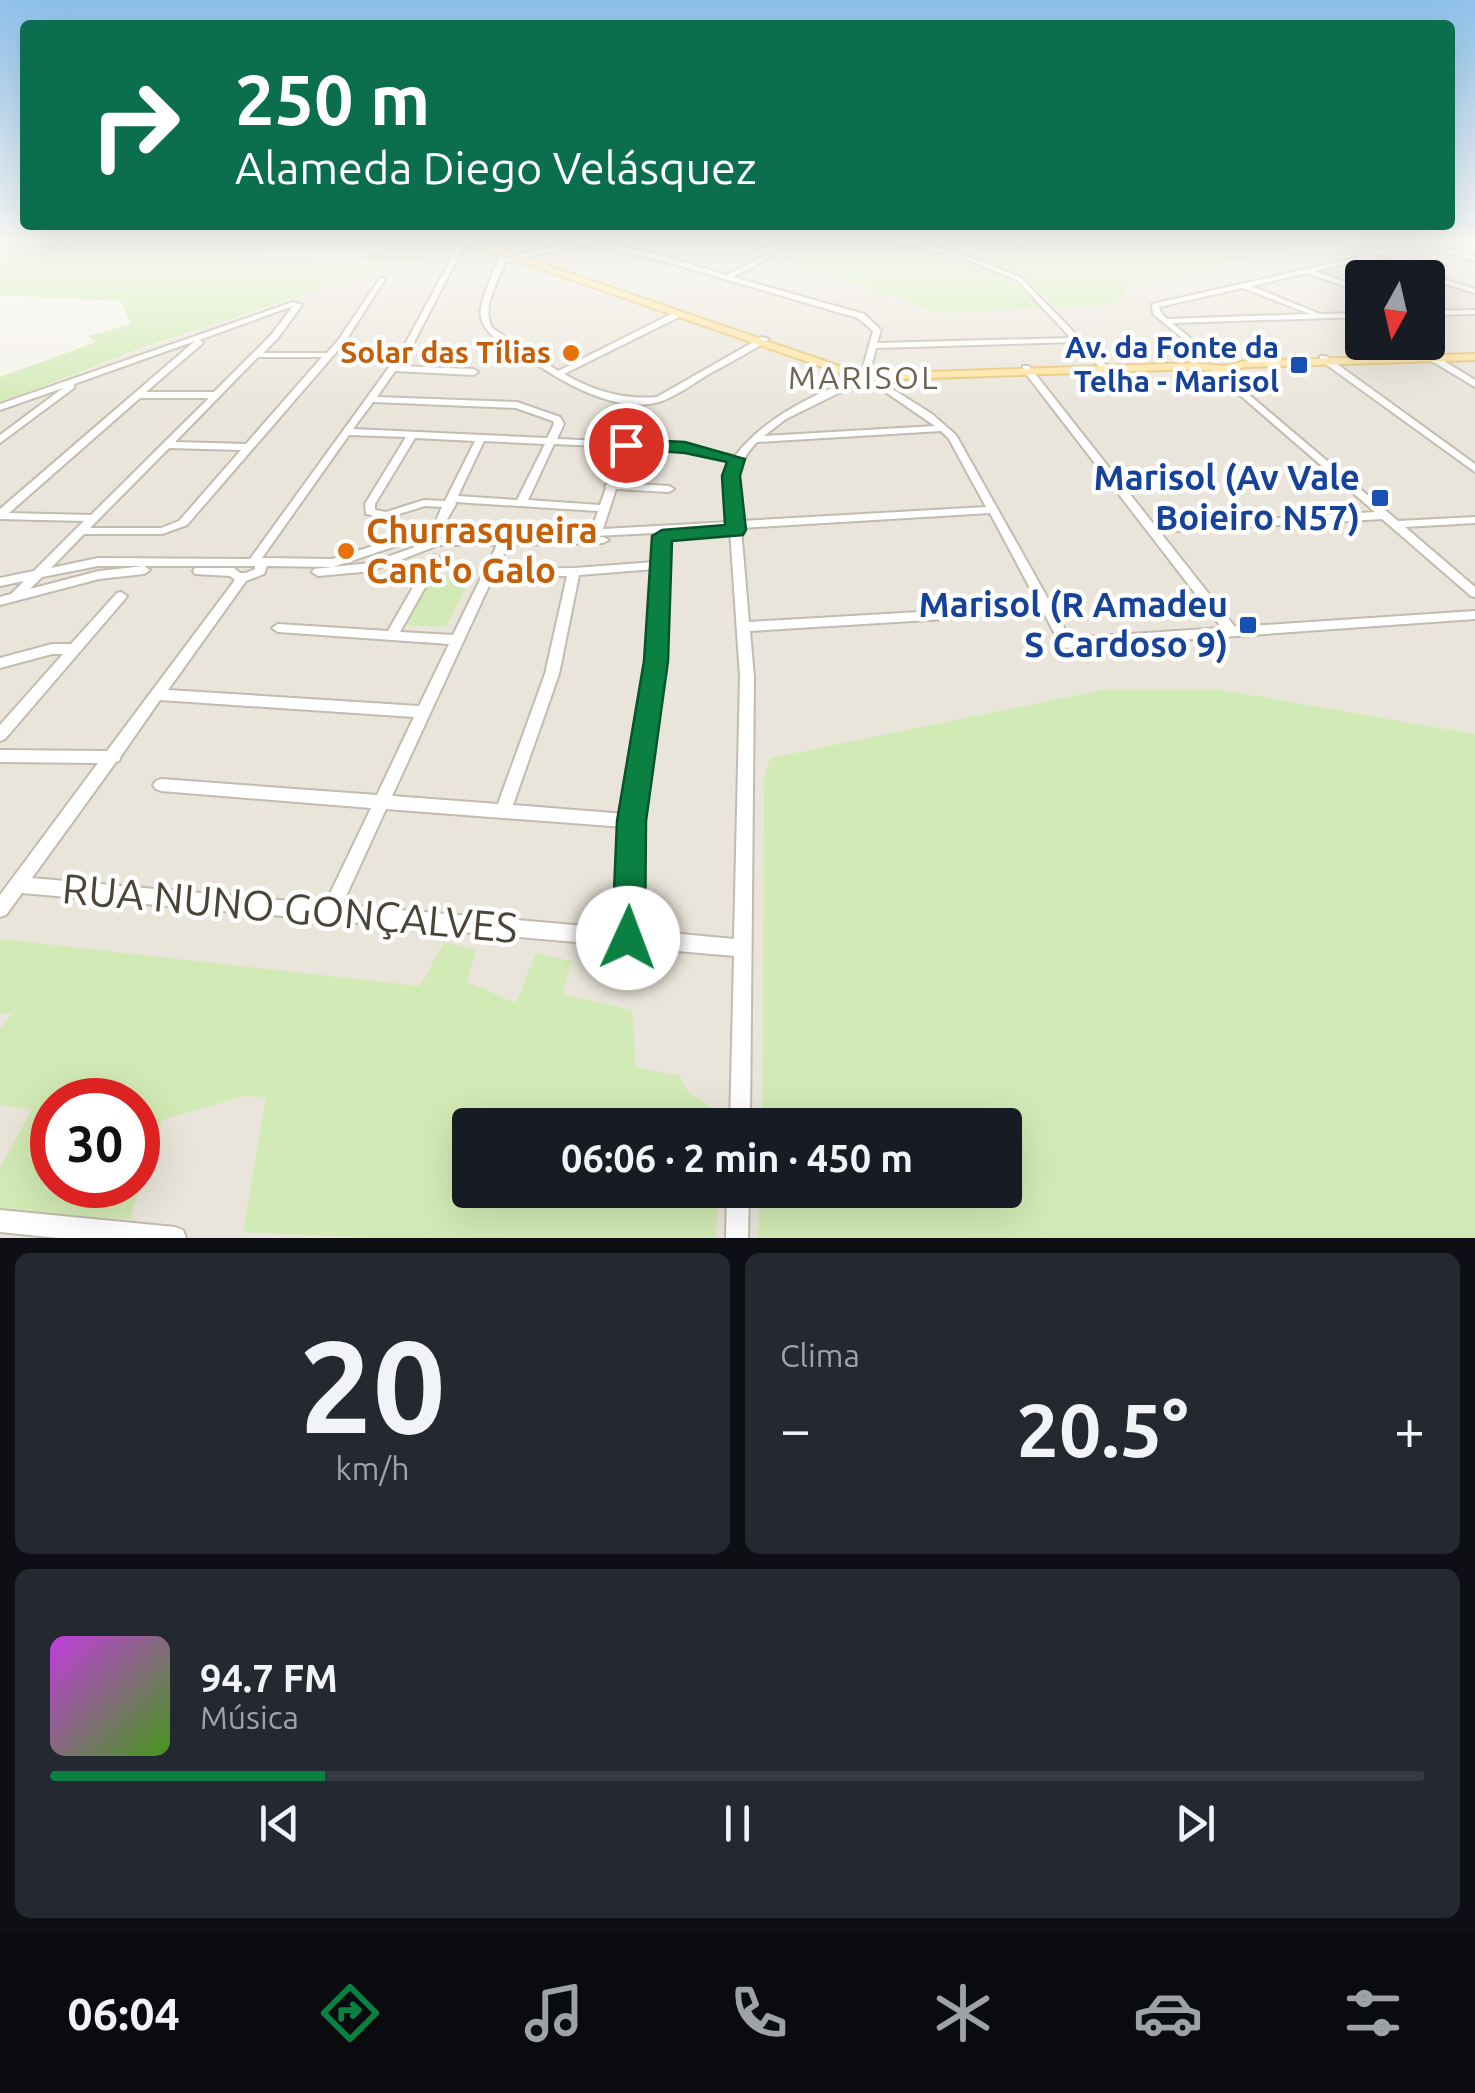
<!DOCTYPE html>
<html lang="pt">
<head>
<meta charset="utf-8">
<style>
  :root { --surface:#171b24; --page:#242831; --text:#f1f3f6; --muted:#9ea1a6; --line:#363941; --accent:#0b8043 }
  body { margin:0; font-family:Ubuntu,sans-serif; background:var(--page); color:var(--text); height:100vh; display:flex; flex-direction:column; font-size:38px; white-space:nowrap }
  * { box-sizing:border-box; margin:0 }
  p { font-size:32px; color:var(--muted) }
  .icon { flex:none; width:55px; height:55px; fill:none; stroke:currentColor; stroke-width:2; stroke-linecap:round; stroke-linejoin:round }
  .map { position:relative; height:1238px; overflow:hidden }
  .details { display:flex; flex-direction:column; gap:15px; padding:15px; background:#0d0f14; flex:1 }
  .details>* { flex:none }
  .hud { position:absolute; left:20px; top:20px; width:1435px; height:210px; border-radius:10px; box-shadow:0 10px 40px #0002; background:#0b6e4f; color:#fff; overflow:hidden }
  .needle { width:65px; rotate:188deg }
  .tools { position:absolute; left:1345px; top:260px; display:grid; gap:20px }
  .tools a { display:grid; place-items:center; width:100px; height:100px; border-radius:10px; background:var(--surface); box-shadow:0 10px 40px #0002; font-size:50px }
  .speed { position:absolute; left:30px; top:1078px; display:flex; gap:20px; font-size:50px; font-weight:700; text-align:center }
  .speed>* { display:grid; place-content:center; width:130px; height:130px; border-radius:50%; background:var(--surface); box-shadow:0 10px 40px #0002; line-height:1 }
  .speed .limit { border:15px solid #d22; background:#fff; color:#111 }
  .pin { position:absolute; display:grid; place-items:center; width:85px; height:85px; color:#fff; margin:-42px; border:5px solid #fff; border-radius:50%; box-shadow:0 2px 10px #0007 }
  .me { position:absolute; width:110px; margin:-55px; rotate:2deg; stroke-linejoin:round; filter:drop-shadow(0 0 8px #0008) }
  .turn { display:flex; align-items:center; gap:35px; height:210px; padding:0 50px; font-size:45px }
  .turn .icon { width:130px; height:130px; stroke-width:2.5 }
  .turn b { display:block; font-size:70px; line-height:85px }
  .big { font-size:75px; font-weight:700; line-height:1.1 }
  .details .tile { flex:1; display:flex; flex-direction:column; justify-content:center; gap:15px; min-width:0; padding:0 35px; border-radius:15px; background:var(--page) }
  .details .dial { align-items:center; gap:0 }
  .dial b { font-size:130px; line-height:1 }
  .song { display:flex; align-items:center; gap:30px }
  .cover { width:120px; height:120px; border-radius:15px; background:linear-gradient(135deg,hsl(290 70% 55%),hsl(100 70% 35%)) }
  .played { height:10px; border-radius:5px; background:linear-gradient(90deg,var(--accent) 20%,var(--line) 20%) }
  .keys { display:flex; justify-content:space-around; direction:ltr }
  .heat { display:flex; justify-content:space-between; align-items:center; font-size:55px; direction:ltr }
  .details .tiles { flex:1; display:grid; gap:15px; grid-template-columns:1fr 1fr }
  .tile:last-child { grid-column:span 2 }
  .trip { position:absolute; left:452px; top:1108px; width:570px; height:100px; border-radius:10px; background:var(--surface); box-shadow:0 10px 40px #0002; font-weight:700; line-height:100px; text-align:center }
  .tab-bar { display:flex; height:160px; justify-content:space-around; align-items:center; background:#090b0e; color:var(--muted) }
  .tab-bar .icon { width:70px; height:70px }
  .tab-bar .current { color:var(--accent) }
  .tab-bar b { font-size:45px; color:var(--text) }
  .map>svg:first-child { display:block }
  .residential { fill:#eae5da; fill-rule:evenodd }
  .green { fill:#d2eab5; fill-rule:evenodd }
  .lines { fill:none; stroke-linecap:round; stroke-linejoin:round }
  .minor-casing { stroke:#c2bbae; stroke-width:4 }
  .major-casing { stroke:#e6c16a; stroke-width:4 }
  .minor { fill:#fff; fill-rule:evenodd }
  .major { fill:#ffe39c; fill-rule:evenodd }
  .route { fill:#0b8043; stroke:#07532c; stroke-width:2.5 }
  .food-dot { fill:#e8710a; stroke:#fff; stroke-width:4 }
  .transit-dot { fill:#1a4fb4; stroke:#fff; stroke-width:4 }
  .labels { text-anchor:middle; stroke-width:9; stroke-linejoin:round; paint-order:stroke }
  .far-transit-label { font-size:30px; font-weight:bold; fill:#164399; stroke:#fff; text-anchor:end }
  .far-food-label { font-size:30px; font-weight:bold; fill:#c56008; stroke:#fff; text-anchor:end }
  .far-neighbourhood-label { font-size:32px; letter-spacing:2.5px; fill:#6e6250; stroke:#fff }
  .transit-label { font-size:35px; font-weight:bold; fill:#164399; stroke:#fff; text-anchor:end }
  .food-label { font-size:35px; font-weight:bold; fill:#c56008; stroke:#fff; text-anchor:start }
  .near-street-label { font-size:42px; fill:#4b4439; stroke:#fff }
</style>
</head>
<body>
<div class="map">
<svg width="1475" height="1238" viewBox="0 0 1475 1238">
  <rect width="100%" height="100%" fill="#f6f3ec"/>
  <!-- residential -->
  <path class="residential" d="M441 241H734L939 313 1108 305 1119 301 1130 284 1321 241H1475V734L1223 690H1101L770 758 764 778 762 1125H470V1190H760L758 1238H0V403L147 347 451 246ZM1362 278H1428V342H1362ZM52 1100H138V1185H52Z"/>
  <!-- green -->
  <path class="green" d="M0 241H271L248 257 392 266 147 346 0 403V377L96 342 88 336 131 324 121 301 0 295V249L8 245Z
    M386 241H441L452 247 410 262 362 260Z
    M734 241C836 241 966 225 1042 308L939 313Z
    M911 241H1321L1130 284 1116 304 1053 307C1015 261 963 262 911 241Z
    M433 576 470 578 446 627 406 625Z
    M1101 690H1223L1475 734V1238H758L760 1190H1005V1125H762L764 778 770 758Z
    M0 939 420 986 444 942 476 949 467 982 516 1003 536 953 572 961 562 994 632 1010 636 1068 679 1075 688 1092 722 1114 721 1125H470V1190H718L716 1238H371L243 1232 266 1097 244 1096 162 1120 130 1219 0 1212V1168L32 1109 0 1105V1028L12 1014 0 1013ZM52 1100H138V1185H52Z"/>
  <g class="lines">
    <defs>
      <path id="minor" d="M579 241C621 241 682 262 726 275L765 256H769V258L733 277 864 314 881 330 877 343 1071 338 1017 280 973 262 903 241H914L977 260 1021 278 1110 369 1103 371 1076 342 876 348 870 371 866 374 862 371 873 331 858 318 670 263 602 247 575 246 505 262C498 284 481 304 492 328L558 371 675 312H681V316L564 374C594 391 623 400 657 397L762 337 769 339C751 352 729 363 709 374 694 383 678 395 662 401 618 416 560 381 526 357 511 348 484 336 481 317 478 302 496 269 501 252H505L506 258Z
        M1400 241H1410L1373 257 1475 289V293L1367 259 1315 271 1362 288V292L1307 273 1251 286 1320 314 1362 313V317L1172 323 1211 355V359H1208L1153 314 1152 304 1365 256ZM1243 288 1310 314 1167 319 1161 313 1159 307Z
        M1410 241H1421L1475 257V261Z
        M462 242 465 244 411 348 398 366 474 369 478 372 474 375 395 371 377 397 517 402 560 417 564 424 557 439 677 444 735 456C765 417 813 395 858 377L862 380 861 382 786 419 764 436 935 426 868 380 875 378 932 414 956 435 1070 638 1222 628 1023 370V366H1029L1155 526 1375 512 1211 370 1210 368 1214 365 1398 521 1475 517V523L1405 527 1475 587V597L1471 596 1382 519 1160 532 1235 627 1475 611V619L1066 648 1061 646 1044 613 750 631 754 677 750 1125H730L734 956 22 893 6 915 0 917V895L98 763 0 762V750L107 751 235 580 230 576 195 574 193 571 195 568H234L240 573H246L255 569V566H98L42 577 30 589 99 571 144 566 150 570 144 574 99 579 0 605V597L11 594 24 581 0 586V578L34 571 84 521 0 519V509L195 341 74 384V388L0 443V435L63 388 0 410V404L293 302 302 305 278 338 263 353H327L339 339 380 278H384L385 279 345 342 187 525 162 534H84L51 568 98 558 250 559 403 348 459 244ZM293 306 272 334 214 392H146L202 344 203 342 199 340ZM258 357H322L246 444 175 442ZM140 398H209L91 515 9 513ZM373 402 516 408 553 421 554 424 547 438 353 429ZM941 431 949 439 986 507 740 521C737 487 731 469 757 442ZM349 435 406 437 365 504 366 514 386 518 425 506 442 507 433 527 332 559 262 558ZM415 438 475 441 445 501 424 500 386 512 375 510V504ZM484 441 545 444 517 500 458 496ZM554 444 620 447 608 483 605 486 606 488 600 505 528 500ZM169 448 241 450 179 521 161 528H90ZM630 448 677 450 732 461 726 476 729 522 603 529 616 489 669 492 674 489 669 486 618 483ZM455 502 598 511 592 529 445 523 456 504ZM990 513 1039 605 749 622 741 528ZM447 529 596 536 730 529 740 677 734 939 638 930 640 821 663 661 668 536 666 534 662 533 656 536 655 562 574 568 497 569 508 545 603 543 609 540 603 537 510 538 505 536 500 538 438 539 370 563 314 569 312 572 318 576 372 571 439 545H497L453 635 400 632 441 559 435 555 429 559 388 631 278 624 272 628 278 632 449 644 419 706 168 690 246 581 264 574 267 566 333 567ZM655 569 649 661 625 814 513 805 559 674 579 575ZM567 576 545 674 498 804 392 796 493 577ZM160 700 414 717 377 795 161 779 156 781 153 785 156 789 161 791 371 808 325 904 32 878 116 762 119 761 121 756ZM386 809 624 827 620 929 342 905Z
        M1475 310V314L1428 315V311Z
        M1425 353H1431L1475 380V387L1425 357Z
        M1320 356H1326L1475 464V472L1320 360Z
        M121 592 127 596 125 599 5 739 0 741V725L63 654H52L0 668V658L52 644H71L117 593Z
        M727 1190H749L748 1238H726Z
        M0 1210 175 1227 183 1230 186 1238H59L0 1232Z"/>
      <path id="major" d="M449 241 485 244 845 368 864 378 899 373 1195 363 1223 366 1245 361 1475 354V360L1245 367 1223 372 1195 369 899 379 862 384 837 372 481 248Z"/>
    </defs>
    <!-- minor casing -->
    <use href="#minor" class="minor-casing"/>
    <!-- major casing -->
    <use href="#major" class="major-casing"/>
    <!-- minor -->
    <use href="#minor" class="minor"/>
    <!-- major -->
    <use href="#major" class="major"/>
  </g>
  <!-- sky -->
  <linearGradient id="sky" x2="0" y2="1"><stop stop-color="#8fc1ec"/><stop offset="0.58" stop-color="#fbfaf6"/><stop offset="1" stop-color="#fbfaf6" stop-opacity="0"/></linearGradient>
  <rect width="1475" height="415" fill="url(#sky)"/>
  <!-- route -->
  <path class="route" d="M626 439 685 442 745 459 740 476 746 530 743 535 672 541 668 661 646 821 645 938 640 949 628 954 617 949 612 938 617 821 644 661 652 536 662 530 725 525 722 476 727 462 685 453 619 448V441Z"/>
  <!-- markers -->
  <g class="food-dot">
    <circle cx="571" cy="353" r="10"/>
    <circle cx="346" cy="551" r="10"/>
  </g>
  <g class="transit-dot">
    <rect x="1289" y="355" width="20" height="20" rx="5"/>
    <rect x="1370" y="488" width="20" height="20" rx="5"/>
    <rect x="1238" y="615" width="20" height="20" rx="5"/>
  </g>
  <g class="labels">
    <!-- far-transit labels -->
    <g class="far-transit-label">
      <text x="1279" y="358">Av. da Fonte da<tspan x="1279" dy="34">Telha - Marisol</tspan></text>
    </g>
    <!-- far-food labels -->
    <g class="far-food-label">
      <text x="551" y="363">Solar das Tílias</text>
    </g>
    <!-- far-neighbourhood labels -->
    <g class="far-neighbourhood-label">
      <text x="864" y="389">MARISOL</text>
    </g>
    <!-- transit labels -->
    <g class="transit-label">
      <text x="1360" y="490">Marisol (Av Vale<tspan x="1360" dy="40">Boieiro N57)</tspan></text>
      <text x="1228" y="617">Marisol (R Amadeu<tspan x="1228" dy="40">S Cardoso 9)</tspan></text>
    </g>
    <!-- food labels -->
    <g class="food-label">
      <text x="366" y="543">Churrasqueira<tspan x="366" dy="40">Cant'o Galo</tspan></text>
    </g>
    <!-- near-street labels -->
    <g class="near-street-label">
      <text transform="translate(290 908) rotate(5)" y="15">RUA NUNO GONÇALVES</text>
    </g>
  </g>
</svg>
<div class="tools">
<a><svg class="needle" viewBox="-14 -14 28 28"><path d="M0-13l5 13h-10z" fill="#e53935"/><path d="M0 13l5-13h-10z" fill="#9ea1a6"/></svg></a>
</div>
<div class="speed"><div class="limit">30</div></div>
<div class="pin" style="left:626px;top:445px;background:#d93025"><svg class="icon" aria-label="arrive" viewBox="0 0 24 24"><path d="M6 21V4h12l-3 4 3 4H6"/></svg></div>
<svg class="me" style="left:628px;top:938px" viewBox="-20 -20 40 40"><circle r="19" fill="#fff"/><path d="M0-13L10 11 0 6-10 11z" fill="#0b8043"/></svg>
<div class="trip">06:06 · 2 min · 450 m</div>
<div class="hud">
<div class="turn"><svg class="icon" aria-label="right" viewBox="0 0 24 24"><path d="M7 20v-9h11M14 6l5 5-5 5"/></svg><div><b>250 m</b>Alameda Diego Velásquez</div></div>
</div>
</div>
<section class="details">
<div class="tiles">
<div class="tile dial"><b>20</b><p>km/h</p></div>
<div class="tile"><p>Clima</p>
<div class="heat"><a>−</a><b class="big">20.5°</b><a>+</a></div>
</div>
<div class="tile">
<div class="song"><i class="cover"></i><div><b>94.7 FM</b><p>Música</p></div></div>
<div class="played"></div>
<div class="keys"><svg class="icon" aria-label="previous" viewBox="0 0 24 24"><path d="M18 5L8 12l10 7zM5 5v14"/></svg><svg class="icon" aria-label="pause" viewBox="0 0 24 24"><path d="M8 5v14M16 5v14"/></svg><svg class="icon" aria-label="next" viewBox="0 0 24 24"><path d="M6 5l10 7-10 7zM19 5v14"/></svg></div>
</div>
</div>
</section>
<nav class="tab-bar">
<b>06:04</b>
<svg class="icon current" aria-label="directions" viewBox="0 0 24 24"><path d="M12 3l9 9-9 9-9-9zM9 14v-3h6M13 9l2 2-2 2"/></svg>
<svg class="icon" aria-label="music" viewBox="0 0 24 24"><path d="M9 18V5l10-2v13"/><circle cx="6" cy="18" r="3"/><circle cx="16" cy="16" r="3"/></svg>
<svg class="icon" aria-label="phone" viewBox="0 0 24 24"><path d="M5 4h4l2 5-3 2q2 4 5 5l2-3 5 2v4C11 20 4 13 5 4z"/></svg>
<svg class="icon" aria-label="climate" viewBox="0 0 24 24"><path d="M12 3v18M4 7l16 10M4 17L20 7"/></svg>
<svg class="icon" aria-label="car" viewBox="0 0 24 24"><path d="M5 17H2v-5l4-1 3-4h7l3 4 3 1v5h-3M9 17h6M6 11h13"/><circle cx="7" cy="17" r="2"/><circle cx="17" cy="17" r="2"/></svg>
<svg class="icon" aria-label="filters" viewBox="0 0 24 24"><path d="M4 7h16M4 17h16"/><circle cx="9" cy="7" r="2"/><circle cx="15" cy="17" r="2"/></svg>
</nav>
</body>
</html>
